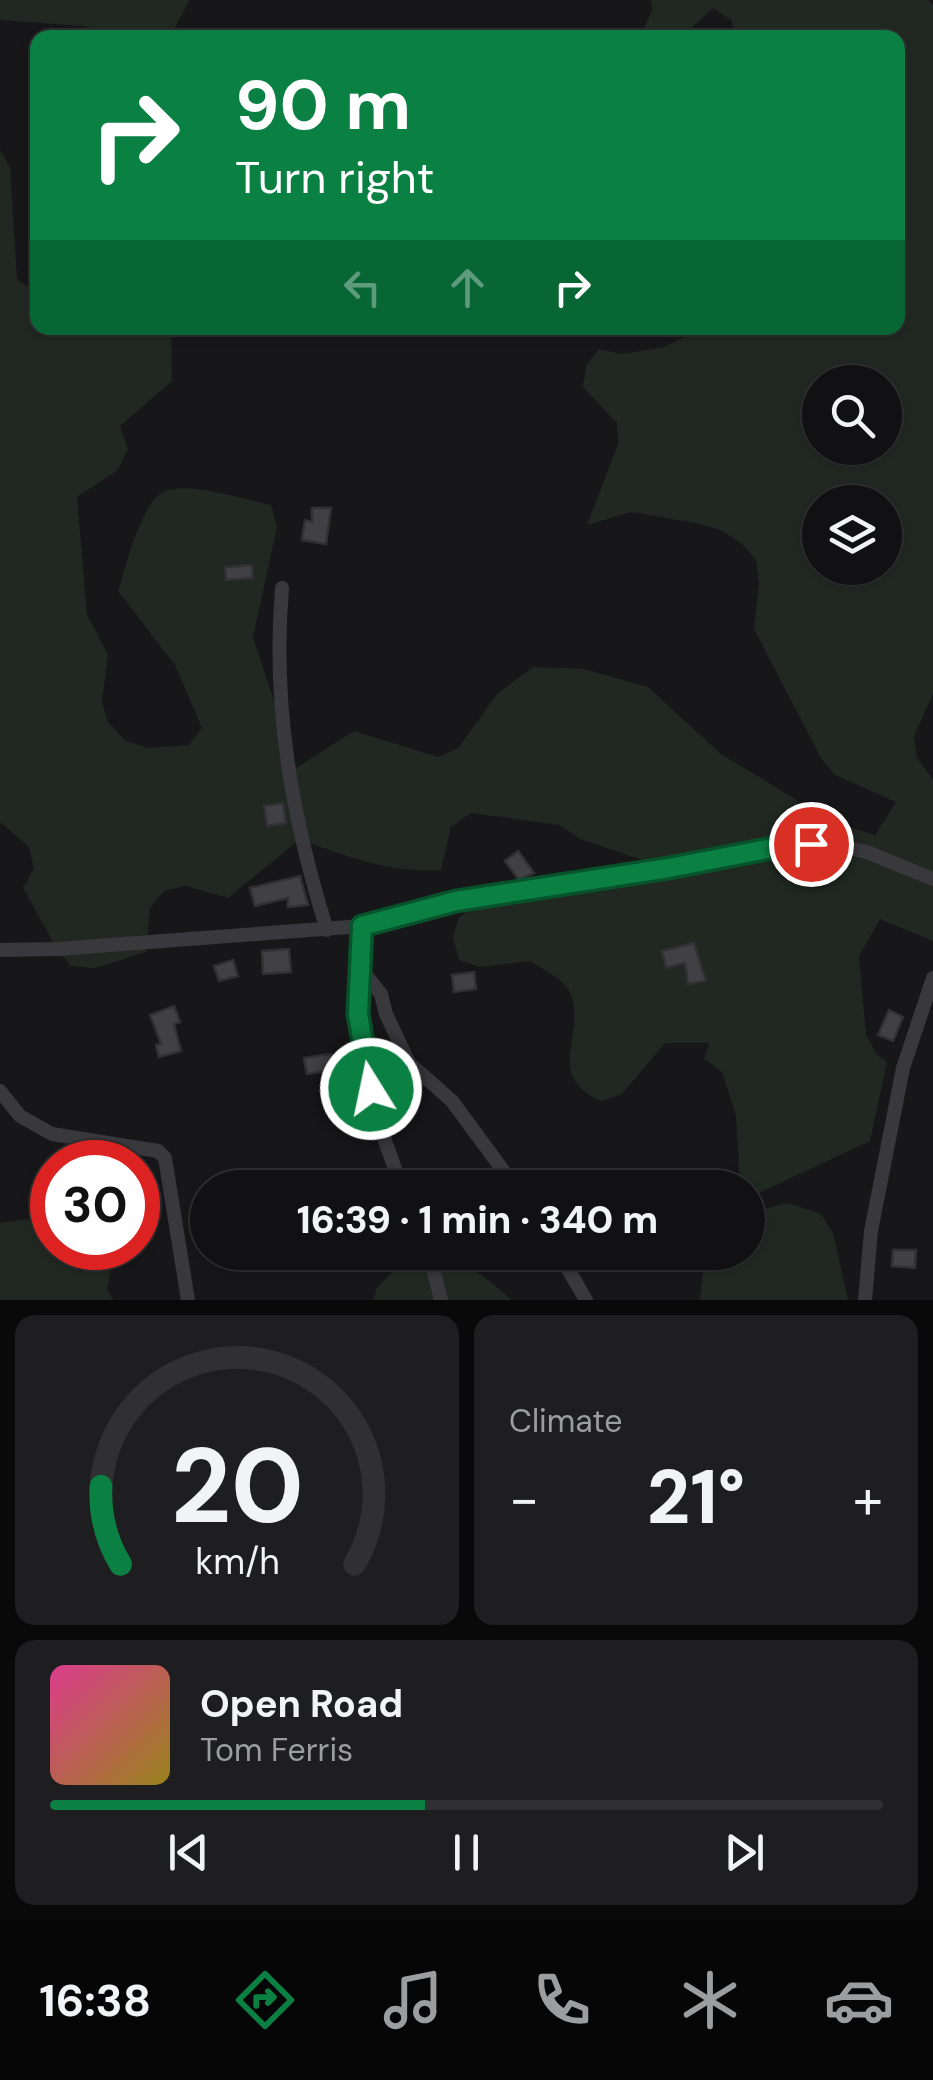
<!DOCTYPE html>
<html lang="en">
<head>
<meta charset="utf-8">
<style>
  :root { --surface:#111012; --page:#1e1e20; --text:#f1f3f6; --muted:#9c9d9f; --line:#303032; --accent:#0b8043 }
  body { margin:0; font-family:"DM Sans",sans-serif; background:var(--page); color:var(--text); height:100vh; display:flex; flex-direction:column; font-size:38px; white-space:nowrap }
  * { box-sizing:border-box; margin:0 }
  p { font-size:32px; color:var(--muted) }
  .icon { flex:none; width:55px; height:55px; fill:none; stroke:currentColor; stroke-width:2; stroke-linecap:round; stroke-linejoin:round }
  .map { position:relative; height:1300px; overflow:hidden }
  .panel { display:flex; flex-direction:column; gap:15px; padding:15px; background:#09090a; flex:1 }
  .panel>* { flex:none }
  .hud { position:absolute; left:30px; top:30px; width:875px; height:305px; border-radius:20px; box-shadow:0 2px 8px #0004,0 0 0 2px var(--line); background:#0b8043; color:#fff; overflow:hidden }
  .controls { position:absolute; left:802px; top:365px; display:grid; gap:20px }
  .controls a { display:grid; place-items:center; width:100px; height:100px; border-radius:50%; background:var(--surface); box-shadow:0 2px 8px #0004,0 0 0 2px var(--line); font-size:50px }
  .speed { position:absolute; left:30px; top:1140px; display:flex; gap:20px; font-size:50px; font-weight:700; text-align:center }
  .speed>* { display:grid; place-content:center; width:130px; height:130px; border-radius:50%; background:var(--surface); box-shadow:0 2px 8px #0004,0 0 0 2px var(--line); line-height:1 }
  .speed .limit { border:15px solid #d22; background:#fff; color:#111 }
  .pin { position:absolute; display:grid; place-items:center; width:85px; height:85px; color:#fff; margin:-42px; border:5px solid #fff; border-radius:50%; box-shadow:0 2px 10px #0007 }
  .me { position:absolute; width:110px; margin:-55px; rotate:350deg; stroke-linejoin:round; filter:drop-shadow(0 0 8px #0008) }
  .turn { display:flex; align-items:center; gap:35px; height:210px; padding:0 40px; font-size:45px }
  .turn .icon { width:130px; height:130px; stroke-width:2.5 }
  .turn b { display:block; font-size:70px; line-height:85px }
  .lanes { display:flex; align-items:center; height:95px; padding:0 40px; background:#0003; justify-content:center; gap:50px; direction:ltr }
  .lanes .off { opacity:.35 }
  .big { font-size:75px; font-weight:800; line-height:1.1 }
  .panel .widget { flex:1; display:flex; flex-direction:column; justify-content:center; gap:15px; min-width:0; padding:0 35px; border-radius:20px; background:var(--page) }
  .panel .dial { align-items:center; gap:0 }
  .dial svg { height:260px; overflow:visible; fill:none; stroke:var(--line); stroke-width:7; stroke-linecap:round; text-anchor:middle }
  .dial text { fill:var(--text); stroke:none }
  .song { display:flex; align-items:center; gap:30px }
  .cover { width:120px; height:120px; border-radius:15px; background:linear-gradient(135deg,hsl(330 70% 55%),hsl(50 70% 35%)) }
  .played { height:10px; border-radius:5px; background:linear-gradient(90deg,var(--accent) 45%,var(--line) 45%) }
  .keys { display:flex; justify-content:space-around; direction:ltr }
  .heat { display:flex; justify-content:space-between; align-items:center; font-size:55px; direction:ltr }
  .panel .tiles { flex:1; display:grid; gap:15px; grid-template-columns:1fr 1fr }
  .widget:last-child { grid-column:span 2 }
  .trip { position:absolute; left:190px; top:1170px; width:575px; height:100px; border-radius:50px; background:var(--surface); box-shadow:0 2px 8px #0004,0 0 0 2px var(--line); font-weight:800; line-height:100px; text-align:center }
  .dock { display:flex; height:160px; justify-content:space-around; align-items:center; background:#070607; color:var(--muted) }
  .dock .icon { width:70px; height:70px }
  .dock .current { color:var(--accent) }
  .dock b { font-size:45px; color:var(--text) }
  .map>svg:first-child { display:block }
  .green { fill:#212822; fill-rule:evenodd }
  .building { fill:#414145; stroke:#313134; stroke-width:2.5 }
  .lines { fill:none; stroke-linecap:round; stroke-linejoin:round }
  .minor { stroke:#38383d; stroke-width:14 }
  .route-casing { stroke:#07532c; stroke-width:25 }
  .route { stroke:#0b8043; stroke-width:18 }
</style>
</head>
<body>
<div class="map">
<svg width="933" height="1300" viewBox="0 0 933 1300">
  <rect width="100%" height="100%" fill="#171618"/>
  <!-- green -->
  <path class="green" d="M0 0H190L170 36 165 38 130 37 82 26 0 20Z
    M651 0H928L933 5V694L914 736 917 758 933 780V941L880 919 859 956 866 1035 877 1055 887 1062 870 1141 748 1198V1188L740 1187 736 1115 722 1072 704 1059 709 1043H665L622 1094 601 1101C540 1074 591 1032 568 989 561 978 541 968 530 961L481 967 459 960 453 938 459 917 479 904 649 878 645 861 580 839 559 825 471 813 451 827 441 870C391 873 346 857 300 839L228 898 186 886 164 891 150 908 146 952 96 968 71 966 57 949 23 888 34 868 29 847 0 822V150L10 167 17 279 37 293 38 328H171L172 381 120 426 128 449 118 470 77 497 87 615 108 654 102 702 108 722 125 740 147 748 189 745 202 728 175 665 118 591C126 567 141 503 163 492 185 480 246 500 271 505L277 527 253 637 296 768 354 731 438 757 458 748 497 694 533 667 584 669 648 687 721 754 833 822 875 835 896 802 835 775 821 758 754 629 759 582 756 560 742 544 723 531 701 524 631 512 587 525 618 444 617 423 583 387 586 366 599 349 622 354 664 347 703 328H898V38L736 37 731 20 713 8 682 37H649L643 30 652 10ZM820 382H885V448H820ZM820 502H885V568H820Z
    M787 1203 821 1214 833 1233 848 1300H700L705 1253 748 1252V1213Z
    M42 1217 52 1221V1248L115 1250 107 1289 113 1300H0V1223Z
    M416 1252C458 1253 482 1274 512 1300H374L376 1289 409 1255Z"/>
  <!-- building -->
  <path class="building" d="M312 508H331L326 544 302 540 305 520 312 522Z
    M252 565 253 578 226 580 225 567Z
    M283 803 286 823 267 826 264 806Z
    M518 851 534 873 519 880 505 861Z
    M300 876 308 905 288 907V898L255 906 250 888Z
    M694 943 706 981 688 984 685 963 666 968 662 951Z
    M289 949 291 972 263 974 262 951Z
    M233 960 238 976 219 981 214 966Z
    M474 972 476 989 454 992 452 975Z
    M174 1006 180 1022 174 1024 181 1051 159 1057 156 1045 161 1044 150 1015Z
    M889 1010 903 1017 893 1041 878 1035Z
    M331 1054 334 1070 307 1074 304 1058Z
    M893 1250H916L915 1268 892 1266Z"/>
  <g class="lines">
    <!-- minor -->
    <path class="minor" d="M282 588C272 706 292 818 327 930
      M362 926 358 1014 376 1116 402 1188
      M0 950 57 949 362 926 456 901 669 868 787 845 831 844 867 852 933 879
      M361 969 381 994 386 1014 409 1063 452 1101 516 1188
      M0 1091 20 1116 52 1134 158 1151 165 1158 188 1300
      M429 1252 441 1300
      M558 1252 586 1300
      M865 1300 871 1231 903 1068 933 978"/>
  </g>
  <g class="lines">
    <defs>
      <path id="route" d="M371 1089 358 1014 362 926 456 901 669 868 788 845 811 844"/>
    </defs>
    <!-- route casing -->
    <use href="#route" class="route-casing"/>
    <!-- route -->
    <use href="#route" class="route"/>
  </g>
</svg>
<div class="controls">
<a><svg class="icon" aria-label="search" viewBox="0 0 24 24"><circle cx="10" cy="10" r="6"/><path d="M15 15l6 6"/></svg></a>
<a><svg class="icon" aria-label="layers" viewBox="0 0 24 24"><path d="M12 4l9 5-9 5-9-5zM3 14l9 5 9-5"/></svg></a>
</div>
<div class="speed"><div class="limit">30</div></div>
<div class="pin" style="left:811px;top:844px;background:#d93025"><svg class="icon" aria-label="arrive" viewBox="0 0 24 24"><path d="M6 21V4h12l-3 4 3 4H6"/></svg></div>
<svg class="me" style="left:371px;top:1089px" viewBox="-20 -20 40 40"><circle r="17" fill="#0b8043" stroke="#fff" stroke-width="3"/><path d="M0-11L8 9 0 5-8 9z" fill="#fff"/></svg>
<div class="trip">16:39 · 1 min · 340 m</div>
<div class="hud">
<div class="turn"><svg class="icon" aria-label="right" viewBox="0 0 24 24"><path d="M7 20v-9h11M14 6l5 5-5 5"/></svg><div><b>90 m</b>Turn right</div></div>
<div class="lanes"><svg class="icon off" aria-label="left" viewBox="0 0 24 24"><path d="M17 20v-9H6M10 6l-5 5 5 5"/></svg><svg class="icon off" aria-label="ahead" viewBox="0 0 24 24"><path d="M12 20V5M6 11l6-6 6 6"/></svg><svg class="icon" aria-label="right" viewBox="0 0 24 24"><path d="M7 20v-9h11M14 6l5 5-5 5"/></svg></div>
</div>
</div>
<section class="panel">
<div class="tiles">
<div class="widget dial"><svg viewBox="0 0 100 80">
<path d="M14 69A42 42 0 1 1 86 69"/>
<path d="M14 69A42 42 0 0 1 8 45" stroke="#0b8043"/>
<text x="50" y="56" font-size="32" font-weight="700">20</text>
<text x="50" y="72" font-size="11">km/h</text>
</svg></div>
<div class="widget"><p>Climate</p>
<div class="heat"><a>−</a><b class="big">21°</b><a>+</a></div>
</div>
<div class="widget">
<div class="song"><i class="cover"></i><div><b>Open Road</b><p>Tom Ferris</p></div></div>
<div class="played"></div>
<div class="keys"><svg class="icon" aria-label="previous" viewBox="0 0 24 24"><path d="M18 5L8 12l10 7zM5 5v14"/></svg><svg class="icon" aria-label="pause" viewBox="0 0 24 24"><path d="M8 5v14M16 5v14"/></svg><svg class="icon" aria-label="next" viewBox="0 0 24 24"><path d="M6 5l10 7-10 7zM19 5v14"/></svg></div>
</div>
</div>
</section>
<nav class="dock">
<b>16:38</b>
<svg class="icon current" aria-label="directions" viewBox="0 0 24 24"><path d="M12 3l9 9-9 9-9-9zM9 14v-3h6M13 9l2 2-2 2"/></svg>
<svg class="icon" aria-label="music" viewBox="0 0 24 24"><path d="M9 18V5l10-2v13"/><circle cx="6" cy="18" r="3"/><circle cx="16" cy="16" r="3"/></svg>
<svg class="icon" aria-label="phone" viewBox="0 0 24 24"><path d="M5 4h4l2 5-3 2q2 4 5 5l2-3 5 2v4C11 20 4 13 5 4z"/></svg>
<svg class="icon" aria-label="climate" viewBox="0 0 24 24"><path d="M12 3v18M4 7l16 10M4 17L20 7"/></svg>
<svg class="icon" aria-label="car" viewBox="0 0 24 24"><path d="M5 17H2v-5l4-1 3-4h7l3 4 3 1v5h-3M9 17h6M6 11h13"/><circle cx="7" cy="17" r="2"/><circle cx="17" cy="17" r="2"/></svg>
</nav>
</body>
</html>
